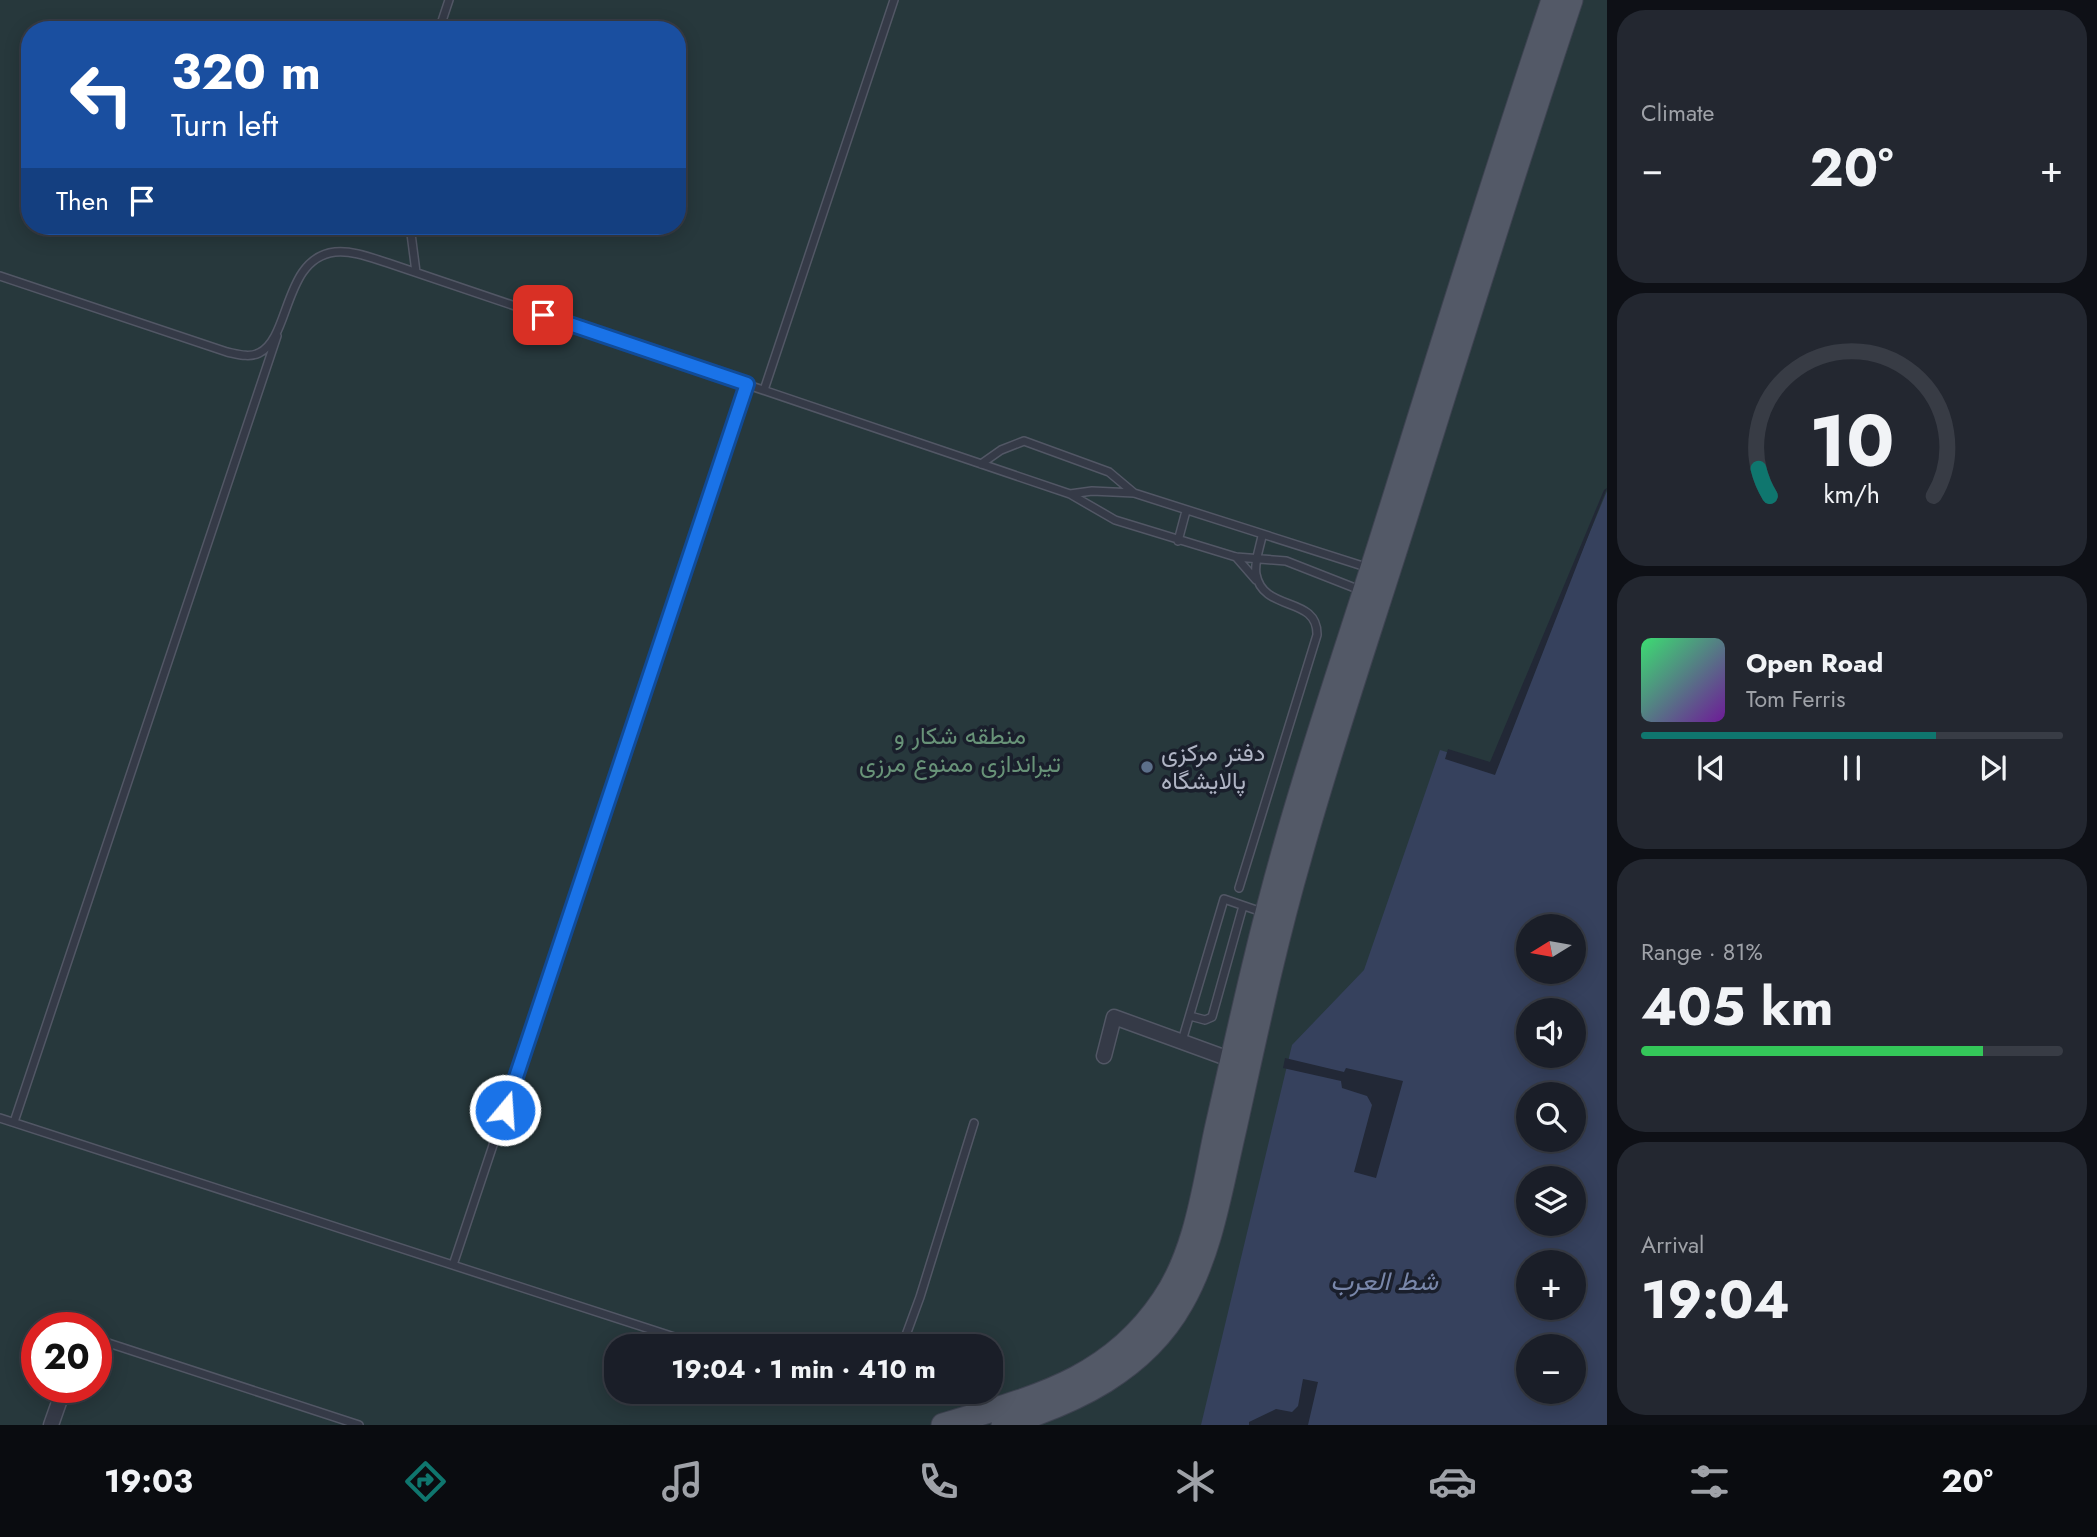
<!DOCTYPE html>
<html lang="en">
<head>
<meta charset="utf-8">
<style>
  :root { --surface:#1a1e28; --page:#232730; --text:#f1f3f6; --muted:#9fa2a8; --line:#383c45; --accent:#0f766e }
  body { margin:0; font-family:Jost,Vazirmatn,sans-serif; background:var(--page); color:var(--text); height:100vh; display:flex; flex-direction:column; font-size:26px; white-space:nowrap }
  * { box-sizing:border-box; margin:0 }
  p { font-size:23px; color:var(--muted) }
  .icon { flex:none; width:38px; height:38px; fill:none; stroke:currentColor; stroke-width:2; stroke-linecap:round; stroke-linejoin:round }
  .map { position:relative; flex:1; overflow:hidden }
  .panel { display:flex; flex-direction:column; gap:10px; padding:10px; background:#0e1016; width:490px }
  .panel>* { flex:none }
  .hud { position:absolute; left:21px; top:21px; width:665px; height:214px; border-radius:28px; box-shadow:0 4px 18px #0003,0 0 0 2px var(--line); background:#1a4fa0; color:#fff; overflow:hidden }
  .needle { width:46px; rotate:259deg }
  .buttons { position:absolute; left:1516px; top:914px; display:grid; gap:14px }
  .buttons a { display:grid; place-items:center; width:70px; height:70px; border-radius:50%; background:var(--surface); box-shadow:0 4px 18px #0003,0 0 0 2px var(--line); font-size:35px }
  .speed { position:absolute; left:21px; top:1312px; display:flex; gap:14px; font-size:35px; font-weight:700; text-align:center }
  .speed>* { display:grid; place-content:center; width:91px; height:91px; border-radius:50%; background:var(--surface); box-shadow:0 4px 18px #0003,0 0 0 2px var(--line); line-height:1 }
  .speed .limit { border:10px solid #d22; background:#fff; color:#111 }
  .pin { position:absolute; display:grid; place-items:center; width:60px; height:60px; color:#fff; margin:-30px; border-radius:14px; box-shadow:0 4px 10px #0006 }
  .me { position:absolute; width:77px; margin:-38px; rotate:18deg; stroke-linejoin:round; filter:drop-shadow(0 0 5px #0008) }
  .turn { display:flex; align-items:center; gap:24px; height:147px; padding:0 35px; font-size:32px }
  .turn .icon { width:91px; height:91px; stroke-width:2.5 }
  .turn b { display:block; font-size:49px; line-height:60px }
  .then { display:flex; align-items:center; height:66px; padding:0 35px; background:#0003; gap:14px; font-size:26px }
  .big { font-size:52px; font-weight:700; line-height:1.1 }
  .panel .tile { flex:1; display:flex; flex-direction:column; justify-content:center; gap:10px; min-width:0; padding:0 24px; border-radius:28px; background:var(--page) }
  .panel .dial { align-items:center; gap:0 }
  .dial svg { height:182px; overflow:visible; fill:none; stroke:var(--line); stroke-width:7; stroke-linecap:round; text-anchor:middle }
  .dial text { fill:var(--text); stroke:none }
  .song { display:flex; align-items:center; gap:21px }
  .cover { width:84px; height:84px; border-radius:10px; background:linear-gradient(135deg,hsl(140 70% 55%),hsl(280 70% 35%)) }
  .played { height:7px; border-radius:4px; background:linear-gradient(90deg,var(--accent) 70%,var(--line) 70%) }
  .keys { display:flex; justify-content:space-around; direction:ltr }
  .heat { display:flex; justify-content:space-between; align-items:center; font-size:38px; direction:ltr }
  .charge { height:10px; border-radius:5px; background:linear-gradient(90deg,#34c759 81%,var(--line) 0) }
  .trip { position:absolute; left:604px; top:1334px; width:399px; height:70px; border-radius:28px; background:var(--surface); box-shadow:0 4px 18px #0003,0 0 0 2px var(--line); font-weight:700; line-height:70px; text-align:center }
  .dock { display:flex; height:112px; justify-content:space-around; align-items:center; background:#0a0c10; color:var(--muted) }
  .dock .icon { width:49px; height:49px }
  .dock .on { color:var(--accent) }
  .dock b { font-size:32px; color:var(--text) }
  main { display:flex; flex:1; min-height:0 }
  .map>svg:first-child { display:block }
  .green { fill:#27383c; fill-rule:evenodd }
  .water { fill:#36415d; fill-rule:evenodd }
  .pier { fill:#222836 }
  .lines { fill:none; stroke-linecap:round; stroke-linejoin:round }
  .lane-casing { stroke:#525765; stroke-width:10 }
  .street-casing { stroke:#525765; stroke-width:17 }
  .primary-casing { stroke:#3e4351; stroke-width:25 }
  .lane { stroke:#353a47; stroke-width:7 }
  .street { stroke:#353a47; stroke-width:14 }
  .primary { stroke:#535967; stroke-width:23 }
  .route-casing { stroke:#114b97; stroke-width:18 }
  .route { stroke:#1a73e8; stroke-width:12 }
  .service-dot { fill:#5c6f8a; stroke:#1a1f2c; stroke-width:2.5 }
  .labels { text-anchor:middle; stroke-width:7; stroke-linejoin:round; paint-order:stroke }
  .park-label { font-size:24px; fill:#689378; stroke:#1a1f2c }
  .poi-label { font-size:24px; fill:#afb4c4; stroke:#1a1f2c; text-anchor:start }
  .water-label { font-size:26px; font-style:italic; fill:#7987aa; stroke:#1a1f2c }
</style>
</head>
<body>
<main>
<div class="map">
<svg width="1607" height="1425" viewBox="0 0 1607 1425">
  <rect width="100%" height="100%" fill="#222836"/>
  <!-- green -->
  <path class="green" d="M0 0H1607V1425H0ZM30 30H677V226H30ZM1528 926H1573V971H1528ZM1528 1010H1573V1055H1528ZM1528 1094H1573V1139H1528ZM1528 1178H1573V1223H1528ZM1528 1262H1573V1307H1528ZM37 1328H96V1388H37ZM616 1346H990V1391H616ZM1528 1346H1573V1391H1528Z"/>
  <!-- water -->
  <path class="water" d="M1607 491V1425H1201L1292 1045 1364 970 1440 750 1492 766ZM1528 926H1573V971H1528ZM1528 1010H1573V1055H1528ZM1528 1094H1573V1139H1528ZM1528 1178H1573V1223H1528ZM1528 1262H1573V1307H1528ZM1528 1346H1573V1391H1528Z"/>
  <!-- pier -->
  <path class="pier" d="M1607 488 1495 775 1445 759 1448 749 1490 762 1604 490Z
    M1285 1058 1344 1072 1346 1068 1403 1081 1376 1178 1354 1172 1372 1105 1367 1096 1342 1088 1341 1081 1283 1068Z
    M1303 1379 1318 1382 1308 1425H1249V1422L1276 1409 1292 1412 1298 1406Z"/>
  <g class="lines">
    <defs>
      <path id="lane" d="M439 30 449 0
        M410 226 416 272
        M0 276 227 352C237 354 249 358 259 353 291 338 283 258 335 252 352 250 372 258 388 263L1070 494 1115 520 1236 557 1286 561 1360 590
        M764 390 894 0
        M981 464 1001 450 1024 441 1109 472 1134 493
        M1070 494 1092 491 1134 493 1369 568
        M1178 541 1186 511
        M1236 557 1256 580
        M1239 888 1317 635C1318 595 1263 613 1256 574 1254 562 1260 547 1262 536
        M1190 1016 1205 1020 1212 1017 1243 906
        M1182 1041 1224 899 1262 912
        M0 1118 702 1346
        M14 1122 277 336
        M453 1265 747 384
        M96 1339 359 1425
        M902 1346 920 1297 974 1123"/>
      <path id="street" d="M1104 1056 1114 1017 1232 1060
        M51 1425 64 1388"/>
      <path id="primary" d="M943 1425C1031 1398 1108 1382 1163 1300 1196 1252 1204 1186 1216 1130 1237 1038 1257 945 1283 853 1313 744 1351 636 1385 527 1440 351 1494 175 1553 0
        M1003 1425C1074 1403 1144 1371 1182 1303 1212 1250 1221 1187 1235 1128 1255 1038 1274 947 1300 857 1331 745 1369 634 1404 523 1459 348 1513 173 1571 0"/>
    </defs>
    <!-- lane casing -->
    <use href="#lane" class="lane-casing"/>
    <!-- street casing -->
    <use href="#street" class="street-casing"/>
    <!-- primary casing -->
    <use href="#primary" class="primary-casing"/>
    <!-- lane -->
    <use href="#lane" class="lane"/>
    <!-- street -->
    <use href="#street" class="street"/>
    <!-- primary -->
    <use href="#primary" class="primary"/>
  </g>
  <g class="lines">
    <defs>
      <path id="route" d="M505 1110 747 384 543 315"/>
    </defs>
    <!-- route casing -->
    <use href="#route" class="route-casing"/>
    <!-- route -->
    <use href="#route" class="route"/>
  </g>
  <!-- markers -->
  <circle class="service-dot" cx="1147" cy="767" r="7"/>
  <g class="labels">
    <!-- park labels -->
    <g class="park-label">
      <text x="960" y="744">منطقه شکار و<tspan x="960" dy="28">تیراندازی ممنوع مرزی</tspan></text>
    </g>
    <!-- poi labels -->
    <g class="poi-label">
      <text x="1161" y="761">دفتر مرکزی<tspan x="1161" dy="28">پالایشگاه</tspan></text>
    </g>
    <!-- water labels -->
    <g class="water-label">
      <text x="1384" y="1290">شط العرب</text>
    </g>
  </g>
</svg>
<div class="buttons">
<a><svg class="needle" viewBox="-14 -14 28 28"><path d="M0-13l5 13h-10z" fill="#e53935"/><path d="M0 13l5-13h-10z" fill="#9fa2a8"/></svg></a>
<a><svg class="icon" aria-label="sound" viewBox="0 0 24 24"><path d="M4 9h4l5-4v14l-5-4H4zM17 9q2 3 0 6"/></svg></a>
<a><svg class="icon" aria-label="search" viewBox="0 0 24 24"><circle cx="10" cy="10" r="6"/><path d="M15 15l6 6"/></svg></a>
<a><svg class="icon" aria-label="layers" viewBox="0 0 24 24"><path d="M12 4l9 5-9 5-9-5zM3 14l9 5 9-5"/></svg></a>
<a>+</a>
<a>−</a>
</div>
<div class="speed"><div class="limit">20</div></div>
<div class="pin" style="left:543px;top:315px;background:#d93025"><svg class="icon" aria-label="arrive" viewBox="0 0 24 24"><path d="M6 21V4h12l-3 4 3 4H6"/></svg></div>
<svg class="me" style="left:505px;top:1110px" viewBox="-20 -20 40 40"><circle r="17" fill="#1a73e8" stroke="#fff" stroke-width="3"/><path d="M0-11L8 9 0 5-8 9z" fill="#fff"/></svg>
<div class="trip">19:04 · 1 min · 410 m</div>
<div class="hud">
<div class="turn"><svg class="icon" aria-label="left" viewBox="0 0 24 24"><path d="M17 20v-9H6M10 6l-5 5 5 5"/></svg><div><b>320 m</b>Turn left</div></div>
<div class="then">Then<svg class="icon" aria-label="arrive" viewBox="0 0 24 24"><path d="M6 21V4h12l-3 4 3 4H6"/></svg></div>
</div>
</div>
<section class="panel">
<div class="tile"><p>Climate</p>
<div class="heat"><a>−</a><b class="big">20°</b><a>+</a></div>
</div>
<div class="tile dial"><svg viewBox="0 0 100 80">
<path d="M14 69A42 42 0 1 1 86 69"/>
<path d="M14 69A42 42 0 0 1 9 57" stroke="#0f766e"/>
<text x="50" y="56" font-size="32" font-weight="700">10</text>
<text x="50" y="72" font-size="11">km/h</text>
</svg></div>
<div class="tile">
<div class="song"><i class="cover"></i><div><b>Open Road</b><p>Tom Ferris</p></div></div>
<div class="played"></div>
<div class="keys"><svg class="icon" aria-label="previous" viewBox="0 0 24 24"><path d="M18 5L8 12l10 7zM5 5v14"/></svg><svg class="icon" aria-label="pause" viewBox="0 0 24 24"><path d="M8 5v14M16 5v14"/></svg><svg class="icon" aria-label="next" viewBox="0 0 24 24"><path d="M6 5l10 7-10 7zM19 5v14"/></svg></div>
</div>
<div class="tile"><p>Range · 81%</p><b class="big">405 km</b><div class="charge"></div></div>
<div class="tile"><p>Arrival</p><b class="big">19:04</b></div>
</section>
</main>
<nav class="dock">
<b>19:03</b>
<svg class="icon on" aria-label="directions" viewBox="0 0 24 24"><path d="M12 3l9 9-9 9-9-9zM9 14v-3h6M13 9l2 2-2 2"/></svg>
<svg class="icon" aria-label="music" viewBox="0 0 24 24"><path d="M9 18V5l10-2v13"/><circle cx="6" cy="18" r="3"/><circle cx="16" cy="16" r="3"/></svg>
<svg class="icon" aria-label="phone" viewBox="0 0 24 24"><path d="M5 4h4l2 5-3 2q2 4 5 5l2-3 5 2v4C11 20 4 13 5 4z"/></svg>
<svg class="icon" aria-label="climate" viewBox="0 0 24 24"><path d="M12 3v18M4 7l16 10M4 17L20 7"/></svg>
<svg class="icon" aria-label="car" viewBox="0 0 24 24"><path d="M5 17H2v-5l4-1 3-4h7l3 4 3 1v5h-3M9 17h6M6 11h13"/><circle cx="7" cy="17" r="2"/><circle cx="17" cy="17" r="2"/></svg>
<svg class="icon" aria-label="filters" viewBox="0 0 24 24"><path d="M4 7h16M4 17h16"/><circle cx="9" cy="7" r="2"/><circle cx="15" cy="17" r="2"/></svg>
<b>20°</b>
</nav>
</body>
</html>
